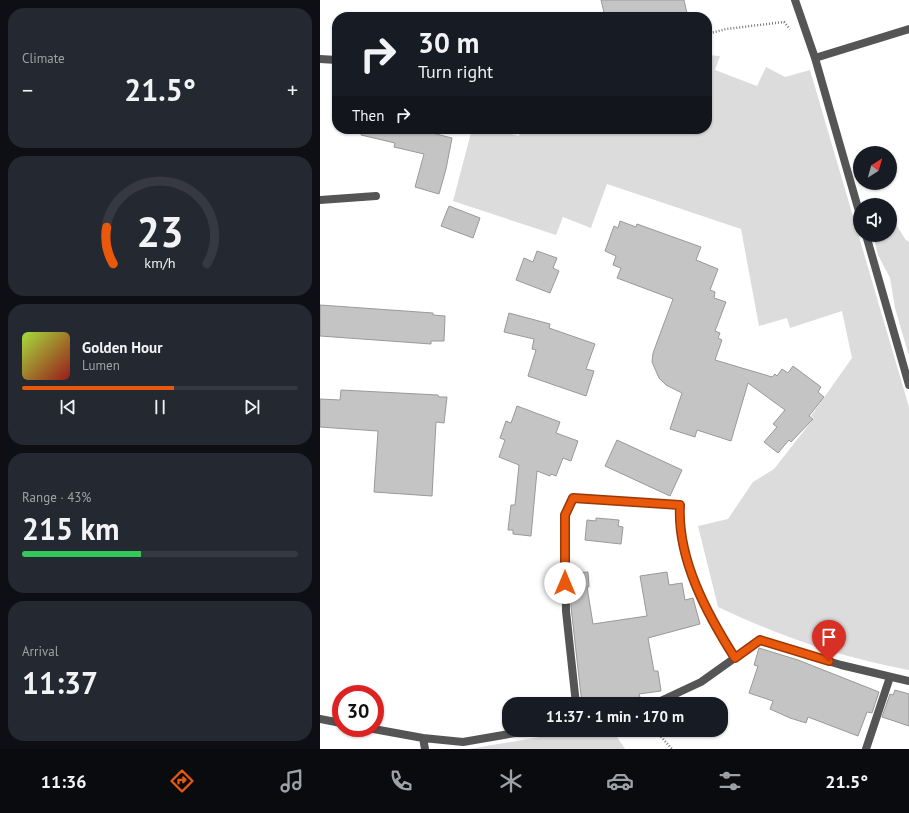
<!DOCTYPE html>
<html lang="en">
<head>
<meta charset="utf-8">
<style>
  :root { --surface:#171b24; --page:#242831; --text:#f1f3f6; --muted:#9ea1a6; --line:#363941; --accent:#ea580c }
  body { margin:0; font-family:"PT Sans",sans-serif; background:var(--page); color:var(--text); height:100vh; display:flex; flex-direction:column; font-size:15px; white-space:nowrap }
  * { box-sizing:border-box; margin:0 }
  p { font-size:13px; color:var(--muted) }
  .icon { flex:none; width:22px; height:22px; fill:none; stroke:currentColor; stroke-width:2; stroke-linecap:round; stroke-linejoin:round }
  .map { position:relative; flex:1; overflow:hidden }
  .drawer { display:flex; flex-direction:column; gap:8px; padding:8px; background:#0d0f14; width:320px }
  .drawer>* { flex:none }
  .top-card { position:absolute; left:12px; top:12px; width:380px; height:122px; border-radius:16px; box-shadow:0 1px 3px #0004; background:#171b24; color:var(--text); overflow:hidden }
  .needle { width:26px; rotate:37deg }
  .tools { position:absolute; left:533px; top:146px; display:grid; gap:8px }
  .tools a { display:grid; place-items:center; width:44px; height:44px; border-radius:50%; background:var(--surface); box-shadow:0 1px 3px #0004; font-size:20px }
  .speed { position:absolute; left:12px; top:685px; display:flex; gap:8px; font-size:20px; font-weight:700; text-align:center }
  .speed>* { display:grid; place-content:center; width:52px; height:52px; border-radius:50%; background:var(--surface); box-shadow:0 1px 3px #0004; line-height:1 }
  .speed .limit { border:6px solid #d22; background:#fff; color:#111 }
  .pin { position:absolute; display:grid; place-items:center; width:34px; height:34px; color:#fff; margin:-41px -17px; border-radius:50% 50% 50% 0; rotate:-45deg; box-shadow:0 0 4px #0007 }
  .pin .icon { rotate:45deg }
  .me { position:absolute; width:44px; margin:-22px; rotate:0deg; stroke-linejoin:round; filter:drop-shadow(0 0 3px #0008) }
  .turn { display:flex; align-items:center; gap:14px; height:84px; padding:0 20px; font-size:18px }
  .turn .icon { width:52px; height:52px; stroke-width:2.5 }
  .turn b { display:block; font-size:28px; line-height:34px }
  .then { display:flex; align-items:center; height:38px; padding:0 20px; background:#0003; gap:8px; font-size:15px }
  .big { font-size:30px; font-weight:700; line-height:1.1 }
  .drawer .tile { flex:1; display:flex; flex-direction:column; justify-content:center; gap:6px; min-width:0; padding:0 14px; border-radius:16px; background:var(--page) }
  .drawer .dial { align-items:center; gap:0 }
  .dial svg { height:104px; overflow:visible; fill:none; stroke:var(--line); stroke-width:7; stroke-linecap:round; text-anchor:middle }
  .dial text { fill:var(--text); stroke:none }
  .song { display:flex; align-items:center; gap:12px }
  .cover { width:48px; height:48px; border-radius:6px; background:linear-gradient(135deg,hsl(80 70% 55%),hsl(0 70% 35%)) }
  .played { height:4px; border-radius:2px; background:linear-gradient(90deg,var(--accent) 55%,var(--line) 55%) }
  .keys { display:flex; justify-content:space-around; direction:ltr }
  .heat { display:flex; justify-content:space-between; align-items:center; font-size:22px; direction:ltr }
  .charge { height:6px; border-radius:3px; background:linear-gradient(90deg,#34c759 43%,var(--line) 0) }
  .trip { position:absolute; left:182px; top:697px; width:226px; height:40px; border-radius:16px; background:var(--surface); box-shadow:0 1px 3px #0004; font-weight:700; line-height:40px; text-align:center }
  .menu { display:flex; height:64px; justify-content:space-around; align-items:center; background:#090b0e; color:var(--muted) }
  .menu .icon { width:28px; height:28px }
  .menu .selected { color:var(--accent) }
  .menu b { font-size:18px; color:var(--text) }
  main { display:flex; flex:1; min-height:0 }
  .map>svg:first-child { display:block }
  .green { fill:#dcdcdc }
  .building { fill:#c4c4c4; stroke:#999 }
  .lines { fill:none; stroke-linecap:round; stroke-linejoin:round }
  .path { stroke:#777; stroke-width:2.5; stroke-dasharray:1 2; stroke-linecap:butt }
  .lane { stroke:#555; stroke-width:8 }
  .street { stroke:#555; stroke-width:8 }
  .route-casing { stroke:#983908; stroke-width:10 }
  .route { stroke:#ea580c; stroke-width:7 }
</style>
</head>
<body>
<main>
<section class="drawer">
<div class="tile"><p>Climate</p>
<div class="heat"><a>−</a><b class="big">21.5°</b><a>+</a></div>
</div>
<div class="tile dial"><svg viewBox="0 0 100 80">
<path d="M14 69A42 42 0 1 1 86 69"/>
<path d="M14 69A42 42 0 0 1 9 41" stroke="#ea580c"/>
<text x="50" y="56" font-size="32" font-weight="700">23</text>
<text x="50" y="72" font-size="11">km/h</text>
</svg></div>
<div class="tile">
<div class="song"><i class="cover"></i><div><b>Golden Hour</b><p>Lumen</p></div></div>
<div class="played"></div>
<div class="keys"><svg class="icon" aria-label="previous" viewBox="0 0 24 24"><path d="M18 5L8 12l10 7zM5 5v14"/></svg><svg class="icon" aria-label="pause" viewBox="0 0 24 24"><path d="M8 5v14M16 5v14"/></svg><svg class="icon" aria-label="next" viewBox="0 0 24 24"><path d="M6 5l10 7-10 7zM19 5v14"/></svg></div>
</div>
<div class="tile"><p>Range · 43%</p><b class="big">215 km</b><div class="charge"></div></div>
<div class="tile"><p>Arrival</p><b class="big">11:37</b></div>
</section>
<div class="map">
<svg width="589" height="749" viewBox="0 0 589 749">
  <rect width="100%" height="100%" fill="#fff"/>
  <!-- green -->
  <path class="green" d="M387 55 400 56 395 70 437 86 446 67 465 77 490 70 589 407V670C523 658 459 636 398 607L378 526 408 519 433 482 454 469 494 418 491 416 532 358 522 311 470 328 467 318 439 326 421 229 287 184 271 228 243 217 236 235 133 201 152 129H171L199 136 201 129H387Z
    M570 214 585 239 589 242V356L575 308 570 278 558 255 553 235H570Z
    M261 730H275L295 734 305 749H149Z"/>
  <!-- building -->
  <path class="building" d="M281 0H364L367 13 363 14 364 17H285Z
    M42 129H108V132L132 138 126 169 119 194 95 187 104 154 74 147 75 143 41 135Z
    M129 206 160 218 153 238 121 226Z
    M300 221 316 227 317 224 381 247 376 260 398 269 390 290 395 292 394 298 406 302 395 331 400 333 398 338 402 340 395 360 452 377 455 374 457 376 462 369 468 373 473 366 501 387 498 392 504 397 489 416 493 419 471 442 469 440 458 453 444 442 457 427 453 424 465 410 428 383 411 441 377 430 375 437 350 429 362 393 346 385 339 378 332 362 333 353 353 299 297 278 301 268 293 265 296 256 285 251 294 226 298 228Z
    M217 251 237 258 233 268 239 271 230 293 196 280 204 258 213 262Z
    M0 305 113 313V315L125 316 124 341H111V344L0 336Z
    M189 313 230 324 229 328 275 344 266 369 274 371 266 396 208 376 216 350 212 349 214 339 184 332Z
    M21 390 118 395 119 397H127L124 423 116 422 112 496 54 492 58 431 0 427V399L20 400Z
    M197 406 240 422 236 433 258 441 251 461 243 458 236 476 231 474 230 476 217 471 211 536 193 534V530H188L191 505H195L199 465 179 457 185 440 180 438 186 421 191 423Z
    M297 440 362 470 350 496 285 466Z
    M276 518 299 520 298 526 303 527 301 544 265 540 267 520 276 521Z
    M268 572 269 587H267L273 624 327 616 320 576 347 572 349 585 362 583 365 600 373 598 380 624 328 638 334 671H338L341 691 319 694 320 697 279 704H262L251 607V573Z
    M439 648 478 660 559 692 552 713 547 712 538 736 488 717 486 723 470 718 450 709 453 701 429 693 438 666 434 665Z
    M575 690 589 694V726L562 717 570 694 573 695Z"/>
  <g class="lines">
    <!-- path -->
    <path class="path" d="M387 34 406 29 464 22 470 29
      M335 730 352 749"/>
    <!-- lane -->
    <path class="lane" d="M0 59 17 60
      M0 200 56 196
      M546 749 570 677"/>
    <!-- street -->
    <path class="street" d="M475 0 495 58
      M540 215 495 58 589 29
      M546 235 589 385
      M256 704 246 611 245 515 253 498 360 505C356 559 387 615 415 658
      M334 704 381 682 440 640 521 665 589 681
      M0 719 21 723
      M48 728 103 738 143 742 212 730
      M103 738 105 749"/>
  </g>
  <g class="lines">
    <defs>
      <path id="route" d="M245 583V515L253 498 360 505C357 559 387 614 415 658L440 640 509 661"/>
    </defs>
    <!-- route casing -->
    <use href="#route" class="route-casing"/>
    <!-- route -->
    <use href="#route" class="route"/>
  </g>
</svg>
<div class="tools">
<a><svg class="needle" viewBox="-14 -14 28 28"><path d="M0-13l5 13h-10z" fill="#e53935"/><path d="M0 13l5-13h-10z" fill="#9ea1a6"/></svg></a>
<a><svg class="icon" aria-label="sound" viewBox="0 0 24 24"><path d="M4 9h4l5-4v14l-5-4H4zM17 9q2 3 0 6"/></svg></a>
</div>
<div class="speed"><div class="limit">30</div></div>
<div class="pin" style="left:509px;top:661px;background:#d93025"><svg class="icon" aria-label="arrive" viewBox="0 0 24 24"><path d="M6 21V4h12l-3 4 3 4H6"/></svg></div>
<svg class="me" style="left:245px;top:583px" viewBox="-20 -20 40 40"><circle r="19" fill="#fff"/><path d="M0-13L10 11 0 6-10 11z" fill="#ea580c"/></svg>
<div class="trip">11:37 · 1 min · 170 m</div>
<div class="top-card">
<div class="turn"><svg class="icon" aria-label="right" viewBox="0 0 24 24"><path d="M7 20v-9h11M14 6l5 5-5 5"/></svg><div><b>30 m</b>Turn right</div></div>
<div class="then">Then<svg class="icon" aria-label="right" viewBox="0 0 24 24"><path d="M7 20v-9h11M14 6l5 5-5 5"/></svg></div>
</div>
</div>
</main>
<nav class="menu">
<b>11:36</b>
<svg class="icon selected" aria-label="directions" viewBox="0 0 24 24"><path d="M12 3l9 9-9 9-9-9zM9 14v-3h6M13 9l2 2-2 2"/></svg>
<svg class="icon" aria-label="music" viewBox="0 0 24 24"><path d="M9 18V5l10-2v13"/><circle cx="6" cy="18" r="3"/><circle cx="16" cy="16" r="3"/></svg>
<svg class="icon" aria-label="phone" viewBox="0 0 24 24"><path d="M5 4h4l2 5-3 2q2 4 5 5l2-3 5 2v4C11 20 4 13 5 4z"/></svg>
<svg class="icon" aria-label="climate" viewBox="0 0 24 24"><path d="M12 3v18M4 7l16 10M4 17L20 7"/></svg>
<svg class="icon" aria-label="car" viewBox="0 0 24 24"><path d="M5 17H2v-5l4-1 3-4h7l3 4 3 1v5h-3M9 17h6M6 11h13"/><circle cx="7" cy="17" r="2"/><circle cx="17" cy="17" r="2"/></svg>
<svg class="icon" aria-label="filters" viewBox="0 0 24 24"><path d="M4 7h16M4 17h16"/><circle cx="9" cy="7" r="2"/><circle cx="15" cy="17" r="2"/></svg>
<b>21.5°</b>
</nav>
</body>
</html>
